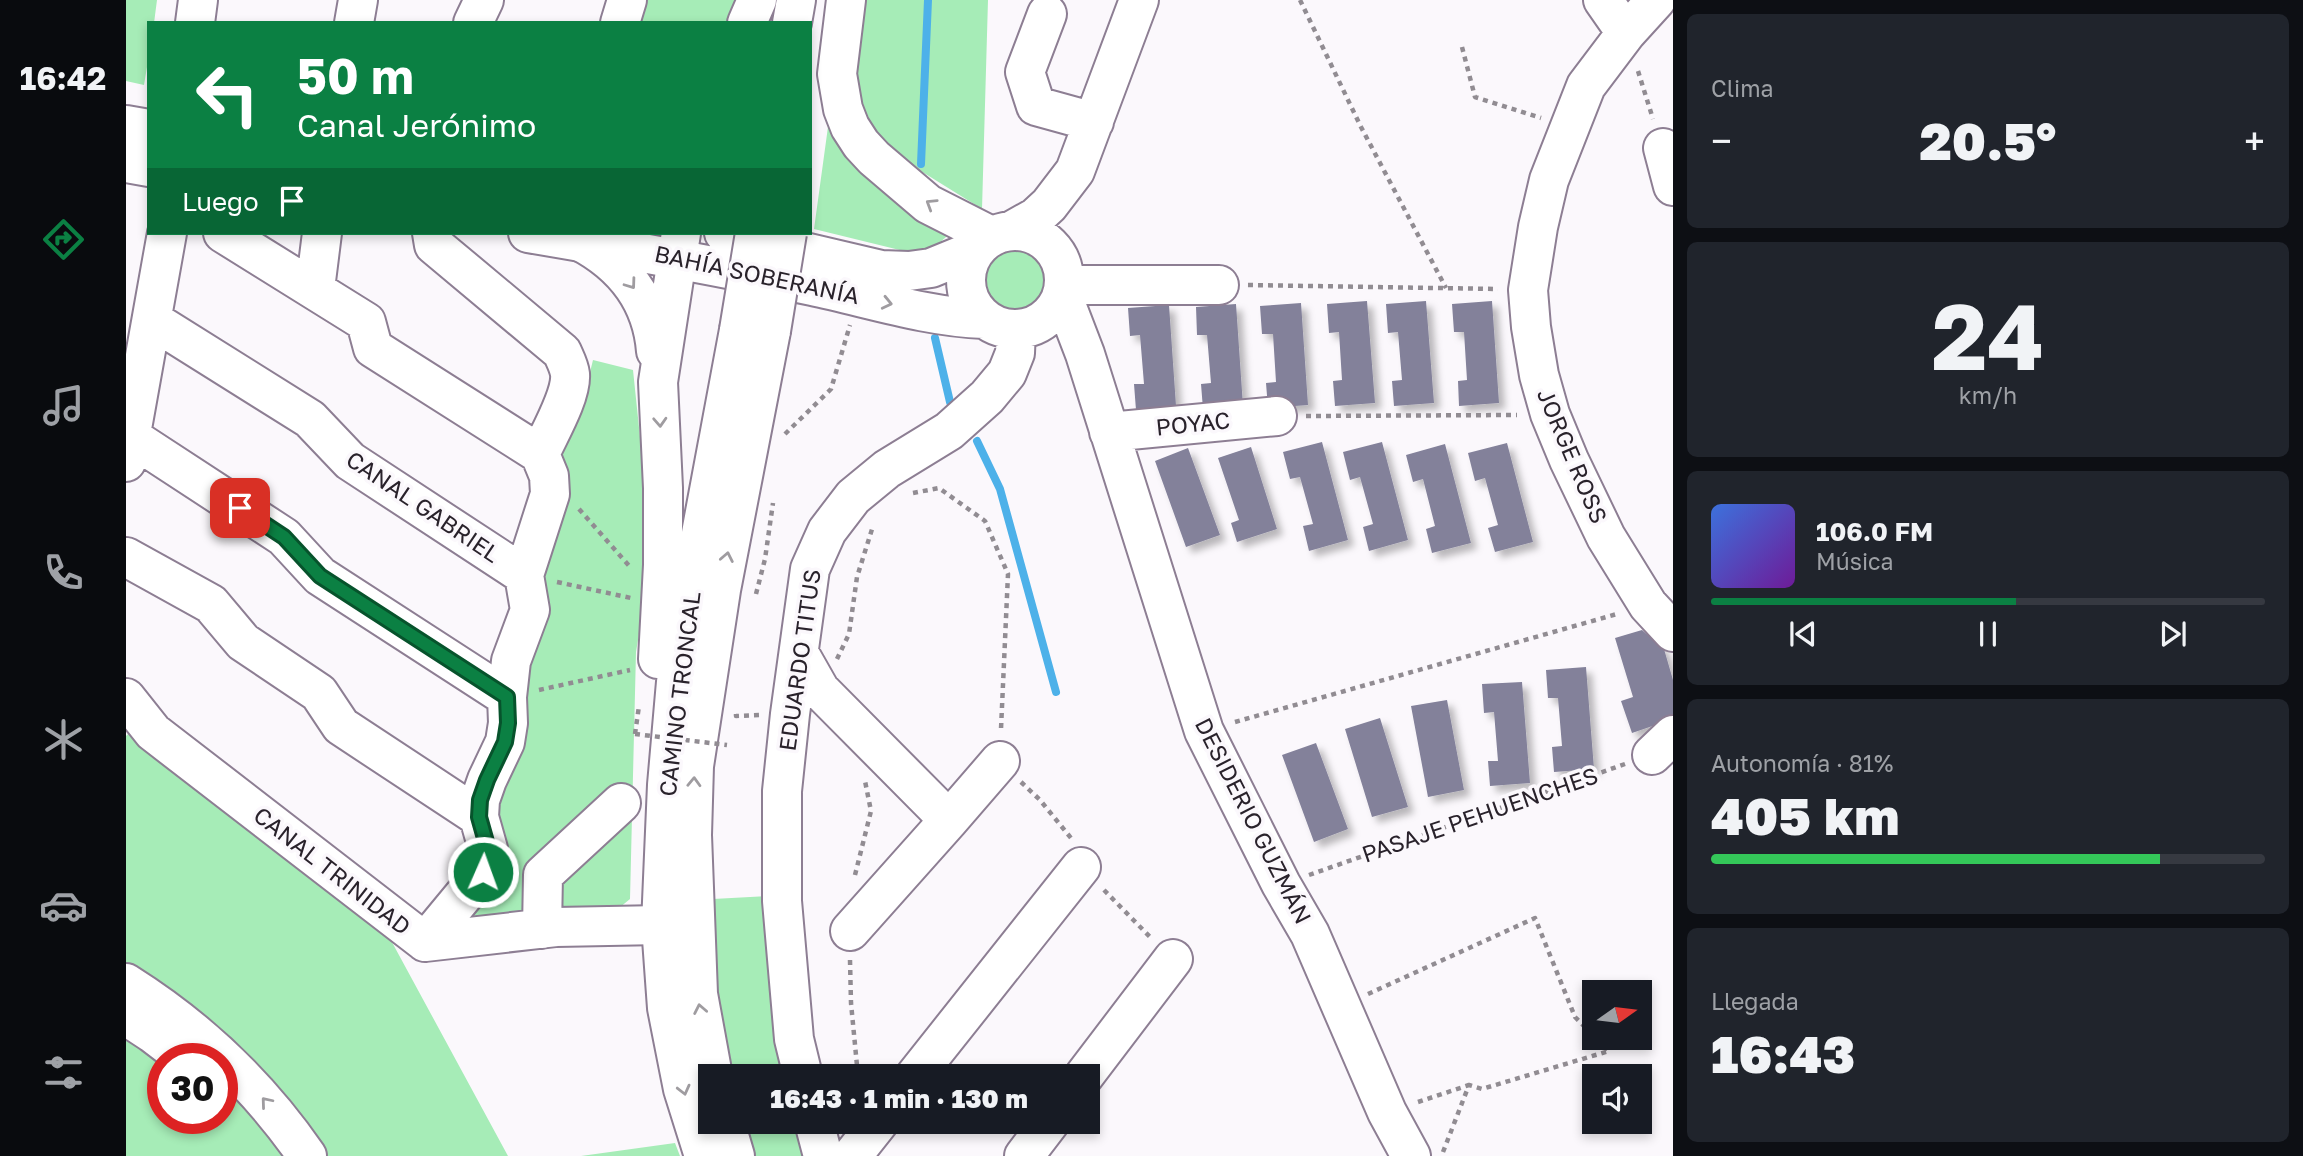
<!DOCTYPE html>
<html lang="es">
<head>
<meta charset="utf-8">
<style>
  :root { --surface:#171b24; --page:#20242c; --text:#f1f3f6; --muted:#9ea1a6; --line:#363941; --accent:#0b8043 }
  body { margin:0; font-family:"Golos Text",sans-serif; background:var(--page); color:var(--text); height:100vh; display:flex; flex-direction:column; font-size:26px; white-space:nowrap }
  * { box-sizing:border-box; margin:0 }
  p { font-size:23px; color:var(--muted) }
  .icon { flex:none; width:38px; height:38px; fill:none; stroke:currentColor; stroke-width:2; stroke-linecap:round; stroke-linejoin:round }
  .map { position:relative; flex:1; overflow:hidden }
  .drawer { display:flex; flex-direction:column; gap:14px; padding:14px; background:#0d0f14; width:630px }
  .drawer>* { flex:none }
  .banner { position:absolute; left:21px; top:21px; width:665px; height:214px; border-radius:0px; box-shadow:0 4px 10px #0003; background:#0b8043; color:#fff; overflow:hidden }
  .needle { width:46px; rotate:76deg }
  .controls { position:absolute; left:1456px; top:980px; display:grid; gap:14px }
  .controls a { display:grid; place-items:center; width:70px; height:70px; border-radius:0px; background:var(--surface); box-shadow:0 4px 10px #0003; font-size:35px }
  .speed { position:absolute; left:21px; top:1043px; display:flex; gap:14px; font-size:35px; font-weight:700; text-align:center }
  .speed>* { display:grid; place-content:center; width:91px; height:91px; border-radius:50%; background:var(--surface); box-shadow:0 4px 10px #0003; line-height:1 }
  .speed .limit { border:10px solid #d22; background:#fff; color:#111 }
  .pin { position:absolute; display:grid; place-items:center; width:60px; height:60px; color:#fff; margin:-30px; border-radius:14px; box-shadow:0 4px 10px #0006 }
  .me { position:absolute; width:77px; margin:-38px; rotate:2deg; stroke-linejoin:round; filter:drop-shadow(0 0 5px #0008) }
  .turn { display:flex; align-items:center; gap:24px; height:147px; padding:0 35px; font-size:32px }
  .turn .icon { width:91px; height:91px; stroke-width:2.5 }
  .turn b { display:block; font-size:49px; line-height:60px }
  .then { display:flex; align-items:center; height:66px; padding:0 35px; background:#0003; gap:14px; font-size:26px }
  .big { font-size:52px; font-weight:800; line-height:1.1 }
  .drawer .widget { flex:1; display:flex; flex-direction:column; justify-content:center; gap:10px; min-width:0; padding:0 24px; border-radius:10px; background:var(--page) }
  .drawer .dial { align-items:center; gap:0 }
  .dial b { font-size:91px; line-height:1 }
  .song { display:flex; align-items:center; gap:21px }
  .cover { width:84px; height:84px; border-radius:10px; background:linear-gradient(135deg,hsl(220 70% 55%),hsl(280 70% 35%)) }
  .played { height:7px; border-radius:4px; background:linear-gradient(90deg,var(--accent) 55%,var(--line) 55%) }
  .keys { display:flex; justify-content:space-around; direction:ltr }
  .heat { display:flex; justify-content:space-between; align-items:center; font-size:38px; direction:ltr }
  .charge { height:10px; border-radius:5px; background:linear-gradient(90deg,#34c759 81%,var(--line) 0) }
  .trip { position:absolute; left:572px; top:1064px; width:402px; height:70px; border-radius:0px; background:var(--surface); box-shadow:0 4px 10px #0003; font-weight:800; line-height:70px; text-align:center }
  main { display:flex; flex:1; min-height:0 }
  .tabs { display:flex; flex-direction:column; width:126px; justify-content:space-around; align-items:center; background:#090b0e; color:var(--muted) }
  .tabs .icon { width:49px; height:49px }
  .tabs .active { color:var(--accent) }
  .tabs b { font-size:32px; color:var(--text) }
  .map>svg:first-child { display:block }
  .green { fill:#a6ecb7; fill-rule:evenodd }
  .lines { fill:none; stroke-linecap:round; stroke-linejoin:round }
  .stream { stroke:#4db1e9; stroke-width:8 }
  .building { fill:#83819a; filter:url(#shadow) }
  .minor-casing { stroke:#8d7e93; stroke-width:42 }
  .major-casing { stroke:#8d7e93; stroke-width:42 }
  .highway-casing { stroke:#8d7e93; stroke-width:42 }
  .path { stroke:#918c92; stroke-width:4.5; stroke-dasharray:5 5; stroke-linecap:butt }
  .minor { stroke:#fff; stroke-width:38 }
  .major { stroke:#fff; stroke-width:38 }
  .highway { stroke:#fff; stroke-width:38 }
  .major-bridge-casing { stroke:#8d7e93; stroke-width:42; stroke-linecap:butt }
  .path-bridge { stroke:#918c92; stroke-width:4.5; stroke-dasharray:5 5; stroke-linecap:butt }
  .major-bridge { stroke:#fff; stroke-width:38 }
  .oneway { stroke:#9f9ca0 }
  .route-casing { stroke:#07532c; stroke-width:18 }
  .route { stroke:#0b8043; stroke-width:12 }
  .labels { text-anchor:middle; stroke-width:7; stroke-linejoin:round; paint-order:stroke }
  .street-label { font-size:23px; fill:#29222b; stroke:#fbf8fc }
</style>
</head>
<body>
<main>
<nav class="tabs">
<b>16:42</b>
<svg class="icon active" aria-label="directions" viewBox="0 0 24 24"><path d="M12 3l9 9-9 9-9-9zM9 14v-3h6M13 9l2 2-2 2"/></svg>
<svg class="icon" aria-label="music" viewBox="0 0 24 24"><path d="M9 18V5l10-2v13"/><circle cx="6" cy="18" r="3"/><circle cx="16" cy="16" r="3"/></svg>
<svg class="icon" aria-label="phone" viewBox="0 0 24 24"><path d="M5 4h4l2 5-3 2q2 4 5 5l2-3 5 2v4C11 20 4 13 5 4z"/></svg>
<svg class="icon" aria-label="climate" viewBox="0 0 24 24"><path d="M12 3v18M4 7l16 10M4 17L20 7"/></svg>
<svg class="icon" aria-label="car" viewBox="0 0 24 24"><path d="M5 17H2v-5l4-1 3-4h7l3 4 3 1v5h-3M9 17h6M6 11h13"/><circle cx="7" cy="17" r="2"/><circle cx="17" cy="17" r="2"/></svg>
<svg class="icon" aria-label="filters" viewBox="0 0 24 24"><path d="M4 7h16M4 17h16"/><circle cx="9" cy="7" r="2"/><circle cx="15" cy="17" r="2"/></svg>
</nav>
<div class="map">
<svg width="1547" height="1156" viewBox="0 0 1547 1156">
  <defs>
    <filter id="shadow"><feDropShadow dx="6" dy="6" stdDeviation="3.5" flood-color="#0004"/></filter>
  </defs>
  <rect width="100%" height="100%" fill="#fbf8fc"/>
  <!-- green -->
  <path class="green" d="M0 0H31L28 23H23V55L18 85 0 81Z
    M515 0H610L600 23H509Z
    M735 0H862L856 209 769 155 735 111 724 65Z
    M705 105 829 229 811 245 790 254 688 229Z
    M858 280a32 32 0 1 1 64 0a32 32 0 1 1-64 0Z
    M467 360 507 370 521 504V585L510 652 504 899 493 908 334 921 369 807 392 667 432 448 451 425Z
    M2 734 261 933 382 1156H0V736ZM37 1059H96V1118H37Z
    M642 896 664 1076H603L586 982 587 899Z
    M617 1122H676L686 1156H629Z
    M549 1143 554 1156H455Z"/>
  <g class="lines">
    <!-- stream -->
    <path class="stream" d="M795 164 802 0
      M809 338 824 402
      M851 441 874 489 930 692"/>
  </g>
  <!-- building -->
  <path class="building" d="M1241 301 1249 403 1209 406 1207 381 1216 380 1213 332 1203 333 1201 304Z
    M1300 301 1308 403 1268 406 1266 381 1276 380 1272 332 1262 333 1260 304Z
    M1366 301 1373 403 1333 406 1332 381 1341 380 1338 332H1328L1326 304Z
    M1175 303 1182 405 1142 408 1140 383 1150 382 1147 334H1136L1134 306Z
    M1110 304 1117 406 1077 409 1075 384 1085 383 1081 335H1071L1070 307Z
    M1043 305 1050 406 1010 410 1008 384H1018L1014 335 1004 336 1002 308Z
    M1196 442 1222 540 1183 551 1177 526 1187 524 1174 477 1164 479 1157 452Z
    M1256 442 1282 540 1243 551 1237 527 1247 524 1234 477 1224 480 1217 452Z
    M1381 443 1407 542 1369 552 1362 528 1372 525 1359 478 1349 481 1342 453Z
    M1319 444 1345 543 1306 553 1300 529 1309 526 1297 479 1287 482 1280 455Z
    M1125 447 1151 529 1111 542 1105 523 1113 520 1092 458Z
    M1062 448 1094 535 1060 547 1029 461Z
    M1516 630 1538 649 1547 680V719L1506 733 1495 701 1507 697 1489 638Z
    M1460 667 1468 769 1428 772 1426 747 1436 746 1432 698H1422L1420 670Z
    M1396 682 1404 783 1364 786 1362 761H1372L1368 712 1358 713 1356 684Z
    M1321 700 1338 790 1302 797 1285 706Z
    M1254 718 1282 807 1246 817 1219 729Z
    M1190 743 1222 829 1188 842 1156 755Z"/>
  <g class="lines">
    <defs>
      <path id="minor" d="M1477 0 1500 33
        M1530 0 1500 33 1460 86 1423 180 1412 227 1402 290 1405 327 1413 375 1424 414 1443 460 1480 537 1522 605 1547 632
        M921 14 899 72 910 106 968 122
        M69 23 72 0
        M228 23 232 0
        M347 23 358 0
        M494 23 501 0
        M0 125 23 129
        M1537 148 1547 186
        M0 163 23 167
        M840 280a49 49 0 1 1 98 0a49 49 0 1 1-98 0Z
        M885 231 910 217 923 205 949 171 1013 0
        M97 233 240 322 247 348 414 454
        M402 233C497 249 591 266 686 286 743 298 800 317 858 319
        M598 233 755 270 783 271 805 268 849 250
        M938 285H1093
        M189 289 196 233
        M936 294 959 354 1078 731 1155 884 1184 934 1261 1112 1285 1156
        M26 320 184 419 224 461 398 575
        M983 432 1151 416
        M5 437 158 537 194 576 381 697
        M0 462 41 233
        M0 557 85 604 117 642 193 693 215 726 353 817
        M673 653 694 690 823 820 724 931
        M0 698 27 732 299 942 430 927 535 925
        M1526 755 1547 735
        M823 820 874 761
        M416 929 417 875 495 803
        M299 942 357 872 362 849 353 817 354 800 361 780 379 742 382 723 381 697 385 661 404 610 398 575 424 494 423 476 414 454C423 434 446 395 444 374 443 366 439 359 436 352L308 245 306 233
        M677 1076 668 1039 656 901V791L664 714 684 569 701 531 727 497 761 469 823 431 861 397 881 373 889 353 890 330
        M789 1076 955 867
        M958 1076 1047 959
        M688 1122 697 1156
        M726 1156 753 1122
        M898 1156 924 1122"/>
      <path id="major" d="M720 0 711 74 717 109 724 127 735 144 748 158 802 204 865 236
        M621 23 631 0
        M666 23 670 0
        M453 241C497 264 526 301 530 351
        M532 659 537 565V488L532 382 555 233
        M587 1076 572 994 566 835 568 766 595 590 645 331
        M599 1122 609 1156
        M578 1156 557 1089 541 1008 535 925 541 785 550 682 571 555 613 330"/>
      <path id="highway" d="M0 983C73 1029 132 1085 181 1156
        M0 1016 26 1033 60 1059"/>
    </defs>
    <!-- minor casing -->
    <use href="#minor" class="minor-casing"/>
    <!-- major casing -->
    <use href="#major" class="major-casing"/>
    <!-- highway casing -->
    <use href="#highway" class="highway-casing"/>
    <!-- path -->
    <path class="path" d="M1174 0 1235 127 1320 288
      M1336 47 1349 97 1415 118
      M1512 71 1527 119
      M1122 285 1372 289
      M1180 416 1391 415
      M659 434 705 389 724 325
      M787 493 813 488 859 521 882 574 875 729
      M453 509 505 568
      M431 582 505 598
      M630 594 639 559 647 503
      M711 659 723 634 731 577 747 526
      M413 690 504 670
      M610 714V716L634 715
      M1109 722 1491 614
      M509 734 513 706
      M895 782 914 800 945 838
      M729 875 745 811 739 781
      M1183 875 1499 764
      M978 890 1026 939
      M724 960 725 1003 732 1076
      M1242 994 1409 918 1449 1017 1468 1036
      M1292 1102 1343 1085
      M1317 1152 1343 1085 1356 1089 1483 1051 1470 1038"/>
    <!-- minor -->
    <use href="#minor" class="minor"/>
    <!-- major -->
    <use href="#major" class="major"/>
    <!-- highway -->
    <use href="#highway" class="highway"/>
    <defs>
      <path id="major-bridge" d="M613 330 629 233
        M645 331 661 233"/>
    </defs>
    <!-- major-bridge casing -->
    <use href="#major-bridge" class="major-bridge-casing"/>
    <!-- path-bridge -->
    <path class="path-bridge" d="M509 734 601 745"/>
    <!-- major-bridge -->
    <use href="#major-bridge" class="major-bridge"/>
  </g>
  <!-- one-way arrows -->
  <defs><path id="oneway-chevron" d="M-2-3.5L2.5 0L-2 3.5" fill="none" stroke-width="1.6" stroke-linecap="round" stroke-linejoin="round" transform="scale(1.75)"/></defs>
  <g class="oneway">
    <use href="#oneway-chevron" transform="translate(805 204) rotate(-148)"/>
    <use href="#oneway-chevron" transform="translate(505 284) rotate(54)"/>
    <use href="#oneway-chevron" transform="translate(761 303) rotate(13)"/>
    <use href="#oneway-chevron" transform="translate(534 422) rotate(87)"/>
    <use href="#oneway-chevron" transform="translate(601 557) rotate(-79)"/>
    <use href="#oneway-chevron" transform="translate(568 782) rotate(-88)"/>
    <use href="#oneway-chevron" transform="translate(574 1009) rotate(-101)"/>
    <use href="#oneway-chevron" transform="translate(558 1090) rotate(76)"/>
    <use href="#oneway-chevron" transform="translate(140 1102) rotate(-130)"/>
  </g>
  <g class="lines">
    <defs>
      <path id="route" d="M114 508 158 537 194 576 381 697 382 723 379 742 361 780 354 800 353 817 362 849 357 872"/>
    </defs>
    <!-- route casing -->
    <use href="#route" class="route-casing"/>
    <!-- route -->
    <use href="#route" class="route"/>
  </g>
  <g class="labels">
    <!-- street labels -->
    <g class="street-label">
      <text transform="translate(631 275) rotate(12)" y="8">BAHÍA SOBERANÍA</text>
      <text transform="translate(1067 424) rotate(-6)" y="8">POYAC</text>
      <text transform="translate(1446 456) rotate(67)" y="8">JORGE ROSS</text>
      <text transform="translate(297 507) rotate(34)" y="8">CANAL GABRIEL</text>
      <text transform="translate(674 660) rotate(-82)" y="8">EDUARDO TITUS</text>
      <text transform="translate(554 694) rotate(-83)" y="8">CAMINO TRONCAL</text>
      <text transform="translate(1354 815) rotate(-19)" y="8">PASAJE PEHUENCHES</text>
      <text transform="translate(1127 821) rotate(63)" y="8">DESIDERIO GUZMÁN</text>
      <text transform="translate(206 871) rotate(38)" y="8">CANAL TRINIDAD</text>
    </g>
  </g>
</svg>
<div class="controls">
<a><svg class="needle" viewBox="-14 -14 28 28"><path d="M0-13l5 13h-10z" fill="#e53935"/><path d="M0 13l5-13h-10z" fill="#9ea1a6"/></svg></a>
<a><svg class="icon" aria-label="sound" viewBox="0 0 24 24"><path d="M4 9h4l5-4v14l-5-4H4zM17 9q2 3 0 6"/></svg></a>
</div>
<div class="speed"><div class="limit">30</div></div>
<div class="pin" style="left:114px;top:508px;background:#d93025"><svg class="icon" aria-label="arrive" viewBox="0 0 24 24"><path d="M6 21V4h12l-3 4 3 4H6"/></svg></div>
<svg class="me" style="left:357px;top:872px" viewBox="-20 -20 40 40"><circle r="17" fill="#0b8043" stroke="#fff" stroke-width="3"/><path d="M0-11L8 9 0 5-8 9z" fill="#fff"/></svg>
<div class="trip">16:43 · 1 min · 130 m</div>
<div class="banner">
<div class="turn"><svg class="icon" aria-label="left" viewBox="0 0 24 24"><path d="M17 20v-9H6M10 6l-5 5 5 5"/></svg><div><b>50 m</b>Canal Jerónimo</div></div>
<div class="then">Luego<svg class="icon" aria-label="arrive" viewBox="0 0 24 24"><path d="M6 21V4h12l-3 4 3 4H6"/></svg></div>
</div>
</div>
<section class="drawer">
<div class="widget"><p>Clima</p>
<div class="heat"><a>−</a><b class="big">20.5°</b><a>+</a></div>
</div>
<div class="widget dial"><b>24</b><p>km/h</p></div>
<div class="widget">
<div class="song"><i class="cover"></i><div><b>106.0 FM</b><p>Música</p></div></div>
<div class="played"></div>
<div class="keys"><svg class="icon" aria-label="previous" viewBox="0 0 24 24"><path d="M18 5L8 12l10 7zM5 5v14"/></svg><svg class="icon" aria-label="pause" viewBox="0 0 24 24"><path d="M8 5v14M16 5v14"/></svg><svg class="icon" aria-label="next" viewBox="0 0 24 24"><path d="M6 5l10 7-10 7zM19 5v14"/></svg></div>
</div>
<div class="widget"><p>Autonomía · 81%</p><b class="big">405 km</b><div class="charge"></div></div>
<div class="widget"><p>Llegada</p><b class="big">16:43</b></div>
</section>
</main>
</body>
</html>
